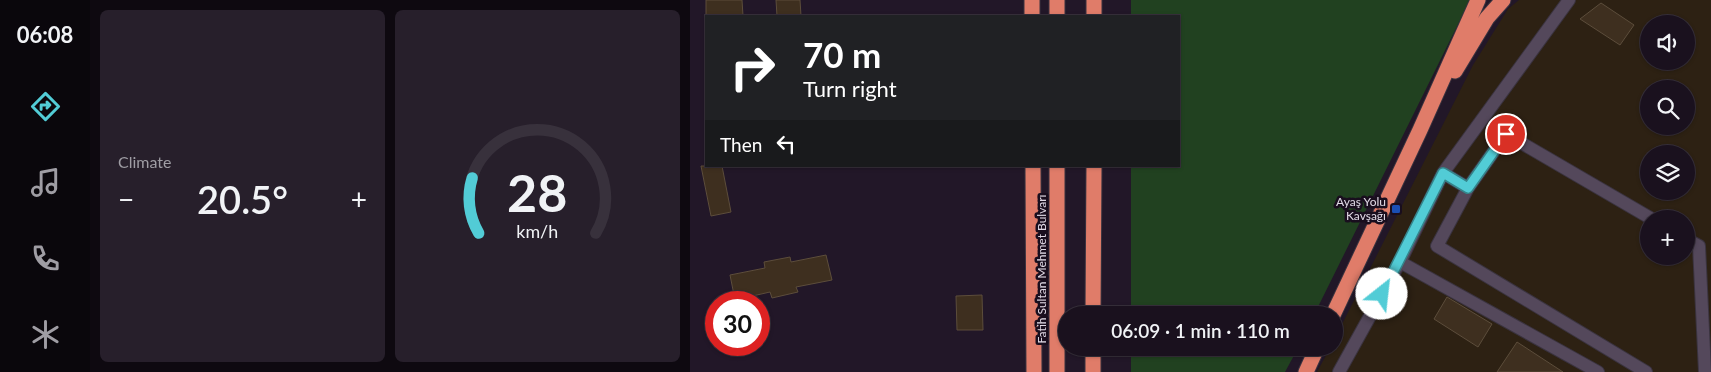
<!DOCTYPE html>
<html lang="en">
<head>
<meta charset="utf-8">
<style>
  :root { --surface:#1a111e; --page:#271f2b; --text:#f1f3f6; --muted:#9f9da4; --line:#38313c; --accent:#52ccd6 }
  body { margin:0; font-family:Lato,sans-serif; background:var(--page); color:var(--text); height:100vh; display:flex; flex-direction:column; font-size:19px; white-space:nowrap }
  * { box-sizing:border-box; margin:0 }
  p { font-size:16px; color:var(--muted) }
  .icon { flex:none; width:28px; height:28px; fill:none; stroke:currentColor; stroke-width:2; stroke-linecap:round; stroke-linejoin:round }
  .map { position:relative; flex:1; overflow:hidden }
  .sheet { display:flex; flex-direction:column; gap:10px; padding:10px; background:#0e0910; width:600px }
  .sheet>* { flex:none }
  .top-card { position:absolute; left:15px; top:15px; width:475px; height:152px; border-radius:0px; box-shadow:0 1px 4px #0004,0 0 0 1px var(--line); background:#202124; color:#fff; overflow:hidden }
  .buttons { position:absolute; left:950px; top:15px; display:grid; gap:10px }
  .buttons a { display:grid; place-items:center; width:55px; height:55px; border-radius:50%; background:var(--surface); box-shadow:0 1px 4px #0004,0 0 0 1px var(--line); font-size:25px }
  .speed { position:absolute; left:15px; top:291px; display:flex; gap:10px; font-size:25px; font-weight:700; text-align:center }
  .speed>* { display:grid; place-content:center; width:65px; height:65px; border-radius:50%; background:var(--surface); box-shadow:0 1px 4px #0004,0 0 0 1px var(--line); line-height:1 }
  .speed .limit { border:8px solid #d22; background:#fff; color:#111 }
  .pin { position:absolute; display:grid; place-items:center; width:42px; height:42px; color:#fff; margin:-21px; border:2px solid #fff; border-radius:50%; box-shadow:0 1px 5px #0007 }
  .me { position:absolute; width:55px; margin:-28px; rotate:29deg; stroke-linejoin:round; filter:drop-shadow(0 0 4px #0008) }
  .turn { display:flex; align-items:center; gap:18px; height:105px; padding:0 15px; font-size:22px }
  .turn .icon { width:65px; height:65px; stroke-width:2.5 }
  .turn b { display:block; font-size:35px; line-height:42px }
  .then { display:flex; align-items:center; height:48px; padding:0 15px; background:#0003; gap:10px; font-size:19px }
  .big { font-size:38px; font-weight:600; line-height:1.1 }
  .sheet .tile { flex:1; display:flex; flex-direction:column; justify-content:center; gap:8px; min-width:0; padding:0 18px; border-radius:8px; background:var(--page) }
  .sheet .dial { align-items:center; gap:0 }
  .dial svg { height:130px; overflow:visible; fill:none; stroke:var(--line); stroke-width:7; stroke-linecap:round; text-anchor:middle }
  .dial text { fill:var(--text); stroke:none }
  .heat { display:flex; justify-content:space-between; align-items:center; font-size:28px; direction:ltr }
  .sheet .tiles { flex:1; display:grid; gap:10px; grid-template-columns:repeat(2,1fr) }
  .trip { position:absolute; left:368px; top:306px; width:285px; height:50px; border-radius:25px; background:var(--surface); box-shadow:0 1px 4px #0004,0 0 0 1px var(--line); font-weight:600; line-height:50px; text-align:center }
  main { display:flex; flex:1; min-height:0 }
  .dock { display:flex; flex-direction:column; width:90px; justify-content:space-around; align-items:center; background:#0a070c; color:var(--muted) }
  .dock .icon { width:35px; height:35px }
  .dock .current { color:var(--accent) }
  .dock b { font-size:22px; color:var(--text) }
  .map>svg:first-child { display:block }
  .industrial { fill:#2d2113; fill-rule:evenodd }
  .green { fill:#214120 }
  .building { fill:#3e2f1f; stroke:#5c4d3b }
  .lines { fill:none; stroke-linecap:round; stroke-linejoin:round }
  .street-casing { stroke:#3a333f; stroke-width:14 }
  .highway-casing { stroke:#3a333f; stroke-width:17 }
  .street { stroke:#54485b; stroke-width:12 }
  .highway { stroke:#e07c69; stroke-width:15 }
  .route-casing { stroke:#35858b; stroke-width:12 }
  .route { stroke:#52ccd6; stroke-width:9 }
  .transit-dot { fill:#1a4fb4; stroke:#190e1e; stroke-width:2 }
  .labels { text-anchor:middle; stroke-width:5; stroke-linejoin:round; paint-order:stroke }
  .poi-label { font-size:12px; fill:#e1dae6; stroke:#190e1e; text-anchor:end }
  .street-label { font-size:12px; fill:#e1dae6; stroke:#190e1e }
</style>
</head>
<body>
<main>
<nav class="dock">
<b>06:08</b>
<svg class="icon current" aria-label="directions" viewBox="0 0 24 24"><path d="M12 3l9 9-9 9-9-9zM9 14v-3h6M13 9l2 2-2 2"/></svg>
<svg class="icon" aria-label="music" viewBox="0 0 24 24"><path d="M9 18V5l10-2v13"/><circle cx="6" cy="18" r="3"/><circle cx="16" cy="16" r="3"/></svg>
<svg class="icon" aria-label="phone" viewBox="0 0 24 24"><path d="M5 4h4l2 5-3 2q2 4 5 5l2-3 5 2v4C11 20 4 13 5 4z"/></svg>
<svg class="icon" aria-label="climate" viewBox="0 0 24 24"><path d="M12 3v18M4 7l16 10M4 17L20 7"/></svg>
</nav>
<section class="sheet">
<div class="tiles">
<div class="tile"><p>Climate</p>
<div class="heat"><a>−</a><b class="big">20.5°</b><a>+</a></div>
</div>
<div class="tile dial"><svg viewBox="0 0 100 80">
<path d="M14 69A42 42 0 1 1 86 69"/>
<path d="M14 69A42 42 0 0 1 10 35" stroke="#52ccd6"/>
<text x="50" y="56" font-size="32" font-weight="700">28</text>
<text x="50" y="72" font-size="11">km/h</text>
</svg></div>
</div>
</section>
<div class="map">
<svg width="1021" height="372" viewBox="0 0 1021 372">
  <rect width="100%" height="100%" fill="#221728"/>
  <!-- industrial -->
  <path class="industrial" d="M829 0H1021V372H627L640 348H644V340L783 65 818 9ZM959 24H996V61H959ZM959 89H996V126H959ZM959 154H996V191H959ZM959 219H996V256H959Z"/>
  <!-- green -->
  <path class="green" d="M441 0H780L624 315H441V166H489V16H441Z
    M441 348H608L595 372H441Z"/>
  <!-- building -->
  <path class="building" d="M16 0H52L53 16H16Z
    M86 0H110L111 16H87Z
    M911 3 944 25 930 45 890 19Z
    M11 166H32L41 212 21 216Z
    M136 255 142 280 106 287 108 292 82 298 80 292 45 300 40 275 75 268 74 262 100 257 101 262Z
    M292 295 293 330H267L266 296Z
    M757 297 802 324 788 347 744 319Z
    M827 342 873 372H807Z"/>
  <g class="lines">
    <defs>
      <path id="street" d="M753 173 778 188
        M996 239 1009 246 1015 372
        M710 262 908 372
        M649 372 710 262 753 173 879 0
        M956 372 747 246 778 188 816 134 962 219"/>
      <path id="highway" d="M367 0V16
        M342 16V0
        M404 16V0
        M765 71 797 18 813 0
        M343 166 344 372
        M367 166V372
        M403 315 404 166
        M643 315 730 130 788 0
        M403 372V348
        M616 372 627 348"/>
    </defs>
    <!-- street casing -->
    <use href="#street" class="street-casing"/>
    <!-- highway casing -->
    <use href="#highway" class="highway-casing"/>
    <!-- street -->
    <use href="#street" class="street"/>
    <!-- highway -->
    <use href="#highway" class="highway"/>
  </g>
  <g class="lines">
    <defs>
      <path id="route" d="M692 294 753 173 778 188 816 134"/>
    </defs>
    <!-- route casing -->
    <use href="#route" class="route-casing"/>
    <!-- route -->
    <use href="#route" class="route"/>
  </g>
  <!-- markers -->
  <rect class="transit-dot" x="701" y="204" width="10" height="10" rx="2.5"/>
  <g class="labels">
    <!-- poi labels -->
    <g class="poi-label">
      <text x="696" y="206">Ayaş Yolu<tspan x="696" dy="14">Kavşağı</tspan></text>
    </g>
    <!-- street labels -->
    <g class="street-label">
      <text transform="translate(352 269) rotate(-90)" y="4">Fatih Sultan Mehmet Bulvarı</text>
    </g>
  </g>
</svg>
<div class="buttons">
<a><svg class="icon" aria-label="sound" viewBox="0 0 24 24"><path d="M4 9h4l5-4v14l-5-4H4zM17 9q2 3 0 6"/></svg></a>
<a><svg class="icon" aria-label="search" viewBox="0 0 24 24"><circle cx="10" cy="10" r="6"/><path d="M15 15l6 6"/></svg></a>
<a><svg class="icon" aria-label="layers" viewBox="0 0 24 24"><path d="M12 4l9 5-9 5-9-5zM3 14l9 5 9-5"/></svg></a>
<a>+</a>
</div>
<div class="speed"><div class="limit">30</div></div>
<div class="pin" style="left:816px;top:134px;background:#d93025"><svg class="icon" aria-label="arrive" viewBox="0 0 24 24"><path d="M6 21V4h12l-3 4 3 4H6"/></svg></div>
<svg class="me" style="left:692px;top:294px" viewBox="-20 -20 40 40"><circle r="19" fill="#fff"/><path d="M0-13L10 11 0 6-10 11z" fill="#52ccd6"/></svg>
<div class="trip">06:09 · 1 min · 110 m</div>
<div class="top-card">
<div class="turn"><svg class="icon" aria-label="right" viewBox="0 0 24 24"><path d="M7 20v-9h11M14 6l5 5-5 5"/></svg><div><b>70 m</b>Turn right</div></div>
<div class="then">Then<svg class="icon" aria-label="left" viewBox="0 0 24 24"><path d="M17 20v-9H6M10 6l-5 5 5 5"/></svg></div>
</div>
</div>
</main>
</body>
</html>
